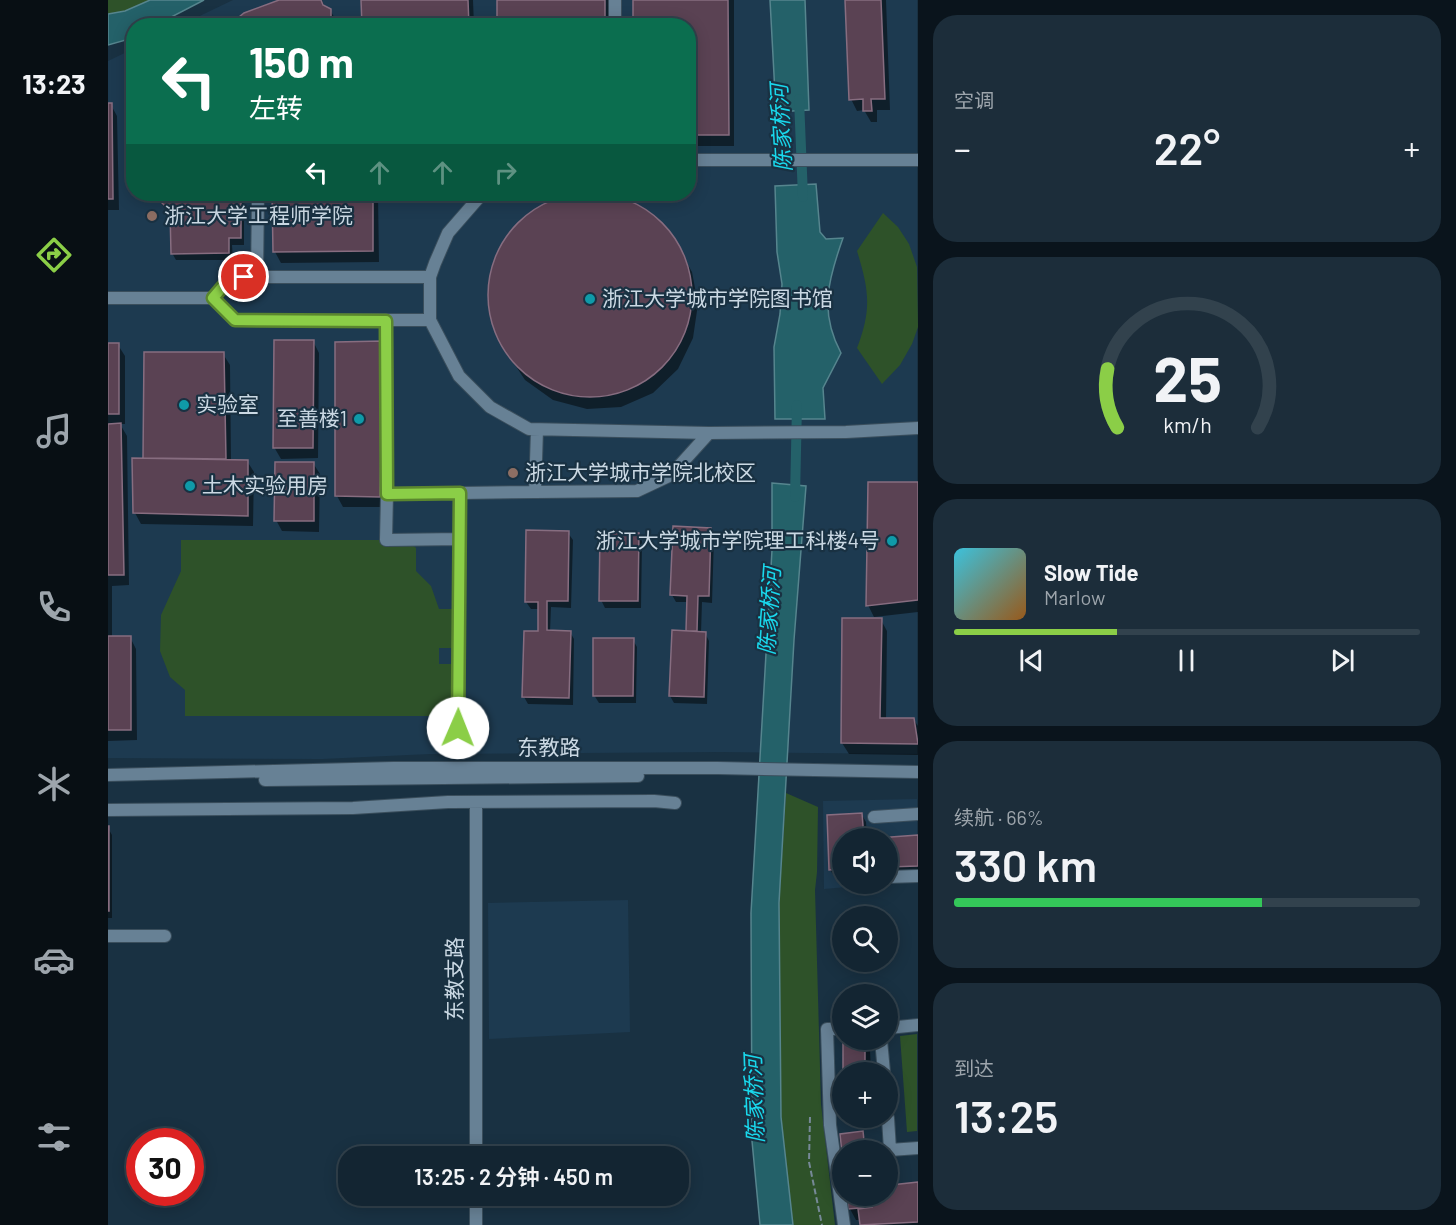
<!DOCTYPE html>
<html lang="zh">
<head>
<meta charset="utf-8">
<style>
  :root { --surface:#132532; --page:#1c2d3a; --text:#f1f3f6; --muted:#9da5ac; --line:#32424d; --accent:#8bce47 }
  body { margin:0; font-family:Barlow,"Noto Sans SC",sans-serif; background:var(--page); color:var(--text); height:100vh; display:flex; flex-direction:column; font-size:22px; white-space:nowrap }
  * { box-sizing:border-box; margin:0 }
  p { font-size:20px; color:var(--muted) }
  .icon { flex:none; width:33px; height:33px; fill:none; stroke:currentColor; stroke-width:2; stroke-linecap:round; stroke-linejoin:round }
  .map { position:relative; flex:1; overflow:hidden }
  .drawer { display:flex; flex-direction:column; gap:15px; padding:15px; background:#0a141c; width:538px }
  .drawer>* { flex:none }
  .hud { position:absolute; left:18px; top:18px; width:570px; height:183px; border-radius:24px; box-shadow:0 3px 15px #0003,0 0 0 2px var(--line); background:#0b6e4f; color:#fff; overflow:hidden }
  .controls { position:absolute; left:724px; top:828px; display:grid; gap:12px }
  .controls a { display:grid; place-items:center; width:66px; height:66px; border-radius:50%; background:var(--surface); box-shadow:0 3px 15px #0003,0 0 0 2px var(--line); font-size:30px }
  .speed { position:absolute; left:18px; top:1128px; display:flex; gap:12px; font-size:30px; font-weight:700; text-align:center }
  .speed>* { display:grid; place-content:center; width:78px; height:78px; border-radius:50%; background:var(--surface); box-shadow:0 3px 15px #0003,0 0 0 2px var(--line); line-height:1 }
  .speed .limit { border:9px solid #d22; background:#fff; color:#111 }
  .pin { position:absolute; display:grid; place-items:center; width:51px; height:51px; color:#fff; margin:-26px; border:3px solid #fff; border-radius:50%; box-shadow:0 2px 6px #0007 }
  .me { position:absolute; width:66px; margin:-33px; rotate:1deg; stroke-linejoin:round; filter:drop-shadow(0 0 4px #0008) }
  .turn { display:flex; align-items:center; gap:21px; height:126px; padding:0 24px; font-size:27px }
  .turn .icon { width:78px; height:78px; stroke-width:2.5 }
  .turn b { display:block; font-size:42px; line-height:51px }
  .lanes { display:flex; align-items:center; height:57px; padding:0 24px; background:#0003; justify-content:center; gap:30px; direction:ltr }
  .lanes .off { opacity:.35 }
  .big { font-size:45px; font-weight:600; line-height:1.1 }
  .drawer .widget { flex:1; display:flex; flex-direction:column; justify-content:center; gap:9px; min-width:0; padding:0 21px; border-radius:24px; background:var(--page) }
  .drawer .dial { align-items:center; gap:0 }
  .dial svg { height:156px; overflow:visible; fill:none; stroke:var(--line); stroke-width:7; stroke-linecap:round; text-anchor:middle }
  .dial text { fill:var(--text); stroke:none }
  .song { display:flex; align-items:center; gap:18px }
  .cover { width:72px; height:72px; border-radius:9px; background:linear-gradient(135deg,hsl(190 70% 55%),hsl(30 70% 35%)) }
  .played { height:6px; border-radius:3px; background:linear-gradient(90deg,var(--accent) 35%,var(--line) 35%) }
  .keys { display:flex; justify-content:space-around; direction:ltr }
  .heat { display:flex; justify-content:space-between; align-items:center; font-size:33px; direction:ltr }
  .charge { height:9px; border-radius:4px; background:linear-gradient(90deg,#34c759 66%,var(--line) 0) }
  .trip { position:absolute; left:230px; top:1146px; width:351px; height:60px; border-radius:24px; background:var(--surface); box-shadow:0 3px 15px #0003,0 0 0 2px var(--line); font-weight:600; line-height:60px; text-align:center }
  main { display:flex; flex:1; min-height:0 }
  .dock { display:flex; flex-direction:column; width:108px; justify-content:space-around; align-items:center; background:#080f14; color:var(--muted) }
  .dock .icon { width:42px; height:42px }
  .dock .current { color:var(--accent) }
  .dock b { font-size:27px; color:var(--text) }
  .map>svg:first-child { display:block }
  .built { fill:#1d3a50; fill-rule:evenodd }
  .green { fill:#2e5229 }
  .water { fill:#246169; stroke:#56858e; stroke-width:1.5 }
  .shadow { fill:#0007 }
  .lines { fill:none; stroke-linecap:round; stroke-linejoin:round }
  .canal { stroke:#246169; stroke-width:10 }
  .building { fill:#5a4253; stroke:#876d80; stroke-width:1.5 }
  .minor-casing { stroke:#3a4e5c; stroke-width:14 }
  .path { stroke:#768997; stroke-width:2; stroke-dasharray:6 3; stroke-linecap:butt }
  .minor { stroke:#678195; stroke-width:12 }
  .route-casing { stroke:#5a862e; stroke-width:15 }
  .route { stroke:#8bce47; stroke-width:10 }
  .education-dot { fill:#8d6e63; stroke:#193142; stroke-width:2 }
  .culture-dot { fill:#0f9aa8; stroke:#193142; stroke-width:2 }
  .labels { text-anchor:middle; stroke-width:4.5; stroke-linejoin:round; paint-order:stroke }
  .poi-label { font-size:21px; fill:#cad8e3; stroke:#193142; text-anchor:start }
  .street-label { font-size:21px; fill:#cad8e3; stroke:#193142 }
  .water-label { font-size:22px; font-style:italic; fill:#19d8ec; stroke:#193142 }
</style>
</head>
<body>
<main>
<nav class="dock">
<b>13:23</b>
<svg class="icon current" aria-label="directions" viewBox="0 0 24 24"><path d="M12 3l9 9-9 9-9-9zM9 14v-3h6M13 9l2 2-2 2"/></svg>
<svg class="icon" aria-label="music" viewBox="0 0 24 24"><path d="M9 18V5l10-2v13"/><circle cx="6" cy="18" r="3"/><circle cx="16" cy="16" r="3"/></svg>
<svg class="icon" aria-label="phone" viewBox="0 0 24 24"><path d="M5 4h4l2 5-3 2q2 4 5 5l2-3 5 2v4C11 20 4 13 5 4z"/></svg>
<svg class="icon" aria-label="climate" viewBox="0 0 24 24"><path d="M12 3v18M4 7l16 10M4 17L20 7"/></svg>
<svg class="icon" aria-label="car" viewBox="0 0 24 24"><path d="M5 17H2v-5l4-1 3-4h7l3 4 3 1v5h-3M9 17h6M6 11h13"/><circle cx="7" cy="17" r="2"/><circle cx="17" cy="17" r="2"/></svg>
<svg class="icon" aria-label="filters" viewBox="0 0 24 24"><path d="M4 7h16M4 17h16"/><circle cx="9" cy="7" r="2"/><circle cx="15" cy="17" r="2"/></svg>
</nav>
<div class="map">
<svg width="810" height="1225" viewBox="0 0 810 1225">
  <rect width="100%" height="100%" fill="#193142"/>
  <!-- built -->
  <path class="built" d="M125 0H809V754L613 752 322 754 214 759 0 758V61L25 49 26 194H580V26L73 25Z
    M809 799V881L716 889 715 801ZM735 838H780V884H735Z
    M520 900 522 1032 381 1039 380 903Z"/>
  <!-- green -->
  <path class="green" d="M0 0H42L17 11 0 14Z
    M775 213 790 227 801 244 809 267 810 327 804 344 792 365 774 384 749 348C764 309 761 290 749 251Z
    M73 540H299L308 548V571L323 586 331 609H346V648H331V664H344V716H77V690L62 677 52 651 53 615 73 571Z
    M678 793 710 807 709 872 707 890 713 1104 727 1225H685L673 1117 671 903Z
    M809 1034V1131L799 1132 792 1036Z"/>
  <!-- water -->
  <path class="water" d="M42 0H96L48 25 26 26 25 38 0 45V14L17 11Z
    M662 0H697L701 110 668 112Z
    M708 184 712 232 718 239 735 238C720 280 711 312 733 353L715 388 717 419H667L666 347 672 314 674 284 669 252 667 186Z
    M664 483 698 486 686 640 671 903 673 1117 685 1225H652L644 1141 643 913 664 550Z"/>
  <!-- shadow -->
  <path class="shadow" d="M176 0H214L217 8 222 10 229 22V26H123Z
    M254 0H365L366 26H255Z
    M390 0H503V26H390Z
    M527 0H626V146H580V26Z
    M739 0H778L782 110H769V122H763L756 110 749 111 743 99Z
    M0 105H3L9 116 11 210H0Z
    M30 194H136V245H124L125 260H68L64 253 63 214 46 196H31Z
    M166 194H270L271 262 173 263 167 252Z
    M475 194 507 197 537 210 561 231 584 272 590 304 585 338 570 369 545 393 513 407 479 409 445 400 417 380 390 339 381 306 383 273 395 243 416 218 443 201Z
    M205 341 211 353 210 458 173 459 166 447Z
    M274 342 278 507H235L229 496Z
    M0 345H10L17 356V424H12L19 436 21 585 4 586V637H22L28 649 29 740 0 741Z
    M37 353 115 354 122 365 123 461H139L146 472 145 526 33 524 27 513 37 460Z
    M205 463 212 474 211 532 174 531 168 520Z
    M810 484V612L766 617 760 605Z
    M602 529 606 537 604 603 594 602 593 633H597L601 641 599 704 566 703 562 696 580 633 581 602H568L564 595Z
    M460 533 465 540 463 608 443 607 442 632H462L466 639 465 705 420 704 416 697 431 632V609H423L418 602Z
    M530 534 534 541 533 608H497L493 600Z
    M773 620 779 631 778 719 806 720 810 726V755L741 754 734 743Z
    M525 640 529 647 528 703H491L486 695Z
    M754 815 758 822 759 838H735V876L727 877 722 870 720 816Z
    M0 828 4 835V918H0Z
    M810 836V873L780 874V839Z
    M736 1040H756L762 1050 763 1072H736Z
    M738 1118H763V1127L743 1126Z
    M754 1133 760 1144 761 1150H735L733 1135Z
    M810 1184V1225H753V1220H748L742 1209 740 1196 767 1197 785 1195Z"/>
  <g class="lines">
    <!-- canal -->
    <path class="canal" d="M691 99 695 197
      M687 497 689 405"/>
  </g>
  <!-- building -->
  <path class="building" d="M171 0H213L215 5 223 9V26H120L136 13Z
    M253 0H360L361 26H254Z
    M389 0H497V26H389Z
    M525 0H620L621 135H580V26H525Z
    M737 0H773L777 99H763L764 111H755V99L741 100Z
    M0 103H4L5 199H0Z
    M380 295a102 102 0 1 1 204 0a102 102 0 1 1-204 0Z
    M45 194H133V238H121V253L63 254 62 211Z
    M164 194H265V251L165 252Z
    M166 340H206L205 448H165Z
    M275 341 272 497 227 496V342Z
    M0 343H11V414H0Z
    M36 352H116L118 459 35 458Z
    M13 423 16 575H0V424Z
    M24 458 140 460V516L25 513Z
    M167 462H206V521H166Z
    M760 482H810V600L758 606Z
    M565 526 603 528 601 596H590L589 631H578L579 596 562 595Z
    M418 530 461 531 460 601H439V630L463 631 461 698 414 697 416 631H430V602H417Z
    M492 532 531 533 530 601H491Z
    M734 618H774L772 718H806L810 744 733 743Z
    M564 630 598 632 596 697 561 696Z
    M0 636H23V730H0Z
    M485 638H526L525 696H485Z
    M754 813 756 838H735V869L721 870 719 815Z
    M0 826H1V911H0Z
    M810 835V866L780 867V838H769Z
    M735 1038V1040H757V1072H735V1115Z
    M755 1131 757 1150H735V1162L732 1134Z
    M810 1182V1222L752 1225 750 1209 764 1207 762 1196H780L783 1193V1185Z
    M739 1196H762L764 1207 740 1209Z"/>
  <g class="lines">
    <defs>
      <path id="minor" d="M507 26V0
        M580 160H810
        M374 194 340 233 327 263 322 277V320L351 376 382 407 421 429 601 433 738 432 810 428
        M149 277 150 194
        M0 298H105L127 320H322
        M105 298 123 277H322
        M278 321 279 494
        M429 430 427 492 529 491 563 475 601 433
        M352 493 279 494 278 540 352 539
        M350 728 352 493 427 492
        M0 775 285 768H610L810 772
        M157 780 530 776
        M0 810 245 808 340 802 546 801 567 803
        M766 817 810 814
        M780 877 810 876
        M0 936H57
        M780 1028 810 1025
        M735 1029H719L722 1125 736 1225
        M773 1040 776 1072
        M780 1118 782 1150 810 1148
        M368 1156V802
        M368 1196V1225"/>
    </defs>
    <!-- minor casing -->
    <use href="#minor" class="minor-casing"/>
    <!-- path -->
    <path class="path" d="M702 1117 701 1162 714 1225"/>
    <!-- minor -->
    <use href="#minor" class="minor"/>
  </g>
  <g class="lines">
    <defs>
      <path id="route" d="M136 277H123L105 298 127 320 278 321 279 494 352 493 350 728"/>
    </defs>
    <!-- route casing -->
    <use href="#route" class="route-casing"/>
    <!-- route -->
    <use href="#route" class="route"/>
  </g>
  <!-- markers -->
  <g class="education-dot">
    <circle cx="44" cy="216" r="6"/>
    <circle cx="405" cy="473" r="6"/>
  </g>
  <g class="culture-dot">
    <circle cx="482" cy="299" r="6"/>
    <circle cx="76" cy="405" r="6"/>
    <circle cx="251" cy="419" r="6"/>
    <circle cx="82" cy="486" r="6"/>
    <circle cx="784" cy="541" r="6"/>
  </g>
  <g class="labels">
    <!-- poi labels -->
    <g class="poi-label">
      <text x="56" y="223">浙江大学工程师学院</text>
      <text x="494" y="306">浙江大学城市学院图书馆</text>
      <text x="88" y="412">实验室</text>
      <text x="239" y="426" text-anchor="end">至善楼1</text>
      <text x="417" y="480">浙江大学城市学院北校区</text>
      <text x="94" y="493">土木实验用房</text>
      <text x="772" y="548" text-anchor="end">浙江大学城市学院理工科楼4号</text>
    </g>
    <!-- street labels -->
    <g class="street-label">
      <text x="441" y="755">东教路</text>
      <text transform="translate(347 979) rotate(-90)" y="7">东教支路</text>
    </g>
    <!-- water labels -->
    <g class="water-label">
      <text transform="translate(673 128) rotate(-93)" y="8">陈家桥河</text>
      <text transform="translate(661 611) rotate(-86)" y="8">陈家桥河</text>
      <text transform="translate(646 1099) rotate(-92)" y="8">陈家桥河</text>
    </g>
  </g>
</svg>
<div class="controls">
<a><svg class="icon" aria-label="sound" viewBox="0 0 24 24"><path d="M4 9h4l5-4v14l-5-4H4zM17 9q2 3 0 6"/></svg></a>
<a><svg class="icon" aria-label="search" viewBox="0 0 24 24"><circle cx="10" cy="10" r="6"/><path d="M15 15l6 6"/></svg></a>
<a><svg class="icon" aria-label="layers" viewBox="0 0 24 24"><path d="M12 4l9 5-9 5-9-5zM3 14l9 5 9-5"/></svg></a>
<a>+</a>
<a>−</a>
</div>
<div class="speed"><div class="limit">30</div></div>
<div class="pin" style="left:136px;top:277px;background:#d93025"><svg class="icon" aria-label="arrive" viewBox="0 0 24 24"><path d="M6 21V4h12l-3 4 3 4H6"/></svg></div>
<svg class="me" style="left:350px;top:728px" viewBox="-20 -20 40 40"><circle r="19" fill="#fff"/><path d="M0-13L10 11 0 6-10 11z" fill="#8bce47"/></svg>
<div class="trip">13:25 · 2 分钟 · 450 m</div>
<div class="hud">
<div class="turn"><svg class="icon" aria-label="left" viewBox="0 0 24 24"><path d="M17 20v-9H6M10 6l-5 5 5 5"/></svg><div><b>150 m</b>左转</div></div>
<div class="lanes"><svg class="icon" aria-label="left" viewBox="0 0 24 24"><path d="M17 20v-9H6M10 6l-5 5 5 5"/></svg><svg class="icon off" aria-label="ahead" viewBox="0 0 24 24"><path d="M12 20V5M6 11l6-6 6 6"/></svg><svg class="icon off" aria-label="ahead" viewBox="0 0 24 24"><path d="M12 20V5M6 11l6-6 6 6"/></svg><svg class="icon off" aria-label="right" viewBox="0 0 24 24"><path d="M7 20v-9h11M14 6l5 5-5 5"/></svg></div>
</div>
</div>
<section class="drawer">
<div class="widget"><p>空调</p>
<div class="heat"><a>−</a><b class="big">22°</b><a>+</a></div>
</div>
<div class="widget dial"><svg viewBox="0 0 100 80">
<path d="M14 69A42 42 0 1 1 86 69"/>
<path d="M14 69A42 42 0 0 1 9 39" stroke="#8bce47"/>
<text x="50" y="56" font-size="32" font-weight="700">25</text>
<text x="50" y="72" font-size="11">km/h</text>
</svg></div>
<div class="widget">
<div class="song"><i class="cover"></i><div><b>Slow Tide</b><p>Marlow</p></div></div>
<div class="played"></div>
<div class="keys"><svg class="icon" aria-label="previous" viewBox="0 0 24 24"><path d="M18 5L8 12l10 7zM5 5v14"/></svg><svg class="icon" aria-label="pause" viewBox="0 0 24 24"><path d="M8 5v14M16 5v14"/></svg><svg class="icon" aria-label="next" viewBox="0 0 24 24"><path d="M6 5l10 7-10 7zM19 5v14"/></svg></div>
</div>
<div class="widget"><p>续航 · 66%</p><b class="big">330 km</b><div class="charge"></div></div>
<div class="widget"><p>到达</p><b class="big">13:25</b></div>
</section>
</main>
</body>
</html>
